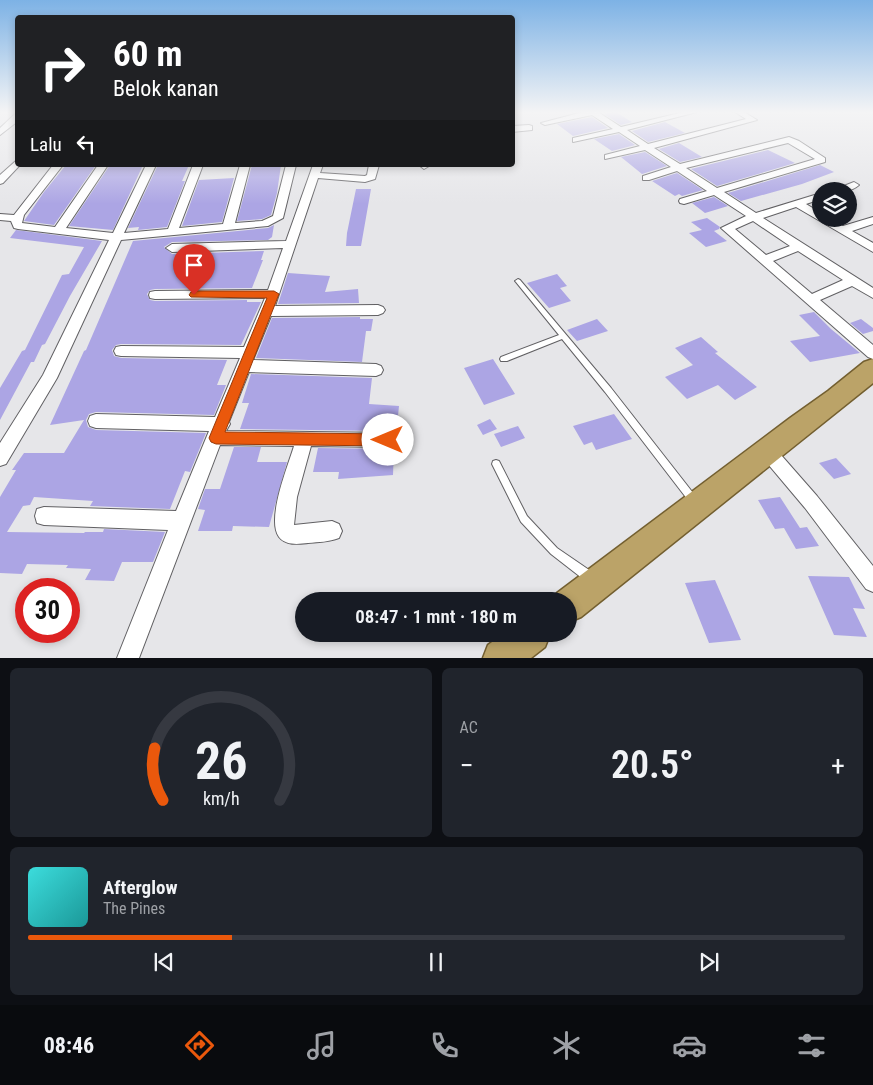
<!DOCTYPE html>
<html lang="id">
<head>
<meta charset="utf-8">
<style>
  :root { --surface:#171b24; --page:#20242c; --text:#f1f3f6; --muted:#9ea1a6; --line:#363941; --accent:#ea580c }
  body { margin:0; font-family:"Roboto Condensed",sans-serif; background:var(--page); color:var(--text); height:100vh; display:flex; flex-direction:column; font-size:19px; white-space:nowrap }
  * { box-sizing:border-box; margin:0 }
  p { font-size:16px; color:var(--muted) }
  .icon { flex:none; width:28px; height:28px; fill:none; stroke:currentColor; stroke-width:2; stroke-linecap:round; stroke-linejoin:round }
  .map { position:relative; height:658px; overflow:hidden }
  .sheet { display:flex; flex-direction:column; gap:10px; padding:10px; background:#0d0f14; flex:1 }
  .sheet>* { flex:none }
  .hud { position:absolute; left:15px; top:15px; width:500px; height:152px; border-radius:5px; box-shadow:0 2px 8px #0003; background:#202124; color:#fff; overflow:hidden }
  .controls { position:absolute; left:812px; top:182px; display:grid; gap:10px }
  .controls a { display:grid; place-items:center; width:45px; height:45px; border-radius:50%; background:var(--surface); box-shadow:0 2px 8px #0003; font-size:25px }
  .speed { position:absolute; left:15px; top:578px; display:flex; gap:10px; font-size:25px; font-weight:700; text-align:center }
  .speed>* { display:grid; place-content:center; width:65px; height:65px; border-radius:50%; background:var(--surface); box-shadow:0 2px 8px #0003; line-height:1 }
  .speed .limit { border:8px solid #d22; background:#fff; color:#111 }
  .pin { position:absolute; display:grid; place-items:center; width:42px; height:42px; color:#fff; margin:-51px -21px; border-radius:50% 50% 50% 0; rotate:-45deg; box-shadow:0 0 5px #0007 }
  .pin .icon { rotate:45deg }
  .me { position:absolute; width:55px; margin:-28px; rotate:270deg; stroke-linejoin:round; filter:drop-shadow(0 0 4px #0008) }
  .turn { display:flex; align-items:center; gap:18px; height:105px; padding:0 15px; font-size:22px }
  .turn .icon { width:65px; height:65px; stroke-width:2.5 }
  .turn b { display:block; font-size:35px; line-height:42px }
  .then { display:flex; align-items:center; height:48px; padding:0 15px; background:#0003; gap:10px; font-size:19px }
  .big { font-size:38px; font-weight:600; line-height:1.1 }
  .sheet .widget { flex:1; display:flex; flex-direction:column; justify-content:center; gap:8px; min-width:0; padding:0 18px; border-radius:8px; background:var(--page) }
  .sheet .dial { align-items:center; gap:0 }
  .dial svg { height:130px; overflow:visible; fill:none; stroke:var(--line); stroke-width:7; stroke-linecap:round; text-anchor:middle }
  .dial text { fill:var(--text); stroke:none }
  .song { display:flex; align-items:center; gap:15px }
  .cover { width:60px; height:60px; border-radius:8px; background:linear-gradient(135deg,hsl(180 70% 55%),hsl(180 70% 35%)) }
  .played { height:5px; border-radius:2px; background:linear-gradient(90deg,var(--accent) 25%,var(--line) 25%) }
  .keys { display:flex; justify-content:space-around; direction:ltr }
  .heat { display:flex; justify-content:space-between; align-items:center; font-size:28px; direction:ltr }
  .sheet .tiles { flex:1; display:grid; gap:10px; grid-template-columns:1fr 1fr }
  .widget:last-child { grid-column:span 2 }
  .trip { position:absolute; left:295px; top:592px; width:282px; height:50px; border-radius:25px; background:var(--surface); box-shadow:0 2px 8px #0003; font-weight:600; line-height:50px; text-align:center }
  .dock { display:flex; height:80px; justify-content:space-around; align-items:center; background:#090b0e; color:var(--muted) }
  .dock .icon { width:35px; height:35px }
  .dock .on { color:var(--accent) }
  .dock b { font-size:22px; color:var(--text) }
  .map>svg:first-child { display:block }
  .building { fill:#aca5e4 }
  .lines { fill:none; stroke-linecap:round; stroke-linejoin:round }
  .service-casing { stroke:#616063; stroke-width:2 }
  .minor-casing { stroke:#616063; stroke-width:2 }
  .trunk-casing { stroke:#735f30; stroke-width:3 }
  .service { fill:#fff; fill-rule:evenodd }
  .minor { fill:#fff; fill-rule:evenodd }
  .trunk { fill:#bba368; fill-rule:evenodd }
  .route { fill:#ea580c; stroke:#983908 }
</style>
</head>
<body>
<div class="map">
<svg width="873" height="658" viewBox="0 0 873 658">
  <rect width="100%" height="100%" fill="#e6e6e9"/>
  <!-- building -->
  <path class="building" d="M616 112 630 121 632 122 621 125 604 114Z
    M592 117 608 128 573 136 557 124Z
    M665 122 685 133 648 142 632 131Z
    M619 134 635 145 612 151 594 139Z
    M679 143 702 157 680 162 659 149Z
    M768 150 795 163 717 186 691 169Z
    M645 152 667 166 642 174 621 157Z
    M66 165H96L54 225 24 221 44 192Z
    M110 165H143L113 230 69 226Z
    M189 165 182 181H185L167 227 138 230 139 227 128 228 157 167Z
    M252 165H281L277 193 271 215 262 219 237 221Z
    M820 165 834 172 802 184 741 201 728 193Z
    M677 173 703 190 682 196 679 194 675 196 652 181Z
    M234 178 222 222 182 226 199 180Z
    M356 189H371L361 246H346L347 233Z
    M714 197 728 206 705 213 692 203Z
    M707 218 720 227 719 229 714 231 727 241 706 247 689 233 702 230 691 222Z
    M274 225 272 237 268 240 172 242 164 247 172 254 264 251 261 260H263L252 288 155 289 150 290 147 294 150 300 155 301 247 300V302H261L241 345 121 344 116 345 112 350 114 356 121 358 227 360 217 385H226L214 415 96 412 89 414 86 420 88 427 96 430 206 433 190 472 185 471 170 509 90 506 93 501 34 497 30 505 23 506 7 532 84 533 85 532H103L104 529 165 532 153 562H122L114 581 85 580 91 569 66 568 68 565 27 564 22 574 0 573V497L16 470H12L24 453H64L84 420 50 425 84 351 86 350 133 241 268 228Z
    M16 230 102 241 70 296 45 344 42 345 34 362H31L0 420V388L22 351 25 350 62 275 69 274 84 247 10 238Z
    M288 273 330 276 325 292 358 289 359 303 278 304Z
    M557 274 567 286 560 288 571 301 549 308 527 283Z
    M814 312 831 329 860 353 810 362 790 341 820 336 799 315Z
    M360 317V319H373L371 331H366L362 362 256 358 272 318Z
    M597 319 608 331 577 341 567 330Z
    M861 319 873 328V331L863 334 850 323Z
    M701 337 718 352 715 353 757 387 735 400 718 385 687 399 665 377 693 365 675 348Z
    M493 359 515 394 484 405 464 368Z
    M251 374 372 378 369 404 399 406 396 435 388 431 240 429 249 403H242Z
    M614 414 632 439 596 450 592 442 584 445 573 426Z
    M490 419 497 429 483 435 477 425Z
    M518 426 525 438 501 447 494 434Z
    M234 447H261L257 462H287L269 527 233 526 232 531H198L205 510 198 509 205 489H220Z
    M394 447 393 475 338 479 339 472H313L318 448 388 449Z
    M836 458 851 474 834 479 819 463Z
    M780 497 800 528 807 527 819 546 796 549 784 528 775 529 758 500Z
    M808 576 849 577 865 609 853 608 867 637 834 635Z
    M715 580 741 640 709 643 685 583Z"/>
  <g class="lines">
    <defs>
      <path id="service" d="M518 279 520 280 611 388 697 498 699 501 697 504 694 505 691 504 605 392 562 339 507 361H501L500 359 501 357 559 335 516 282 515 281Z
        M496 460 499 461 527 516 557 548 595 574 596 578 595 582 591 583 587 582 551 554 521 522 492 464 493 461Z"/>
      <path id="minor" d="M583 112H598L621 127 684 112H697L627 130 648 144 746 119 735 112H744L757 120 654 148 680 164 789 137 799 141 825 158V162L724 192 756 213 821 193V199L806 204 821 213V219H830L843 226 873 217V224L852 231 873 243V252L796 207 763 218 873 288V298L852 286 820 300 873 345V359L868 357 721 228 746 216 714 195 684 204 680 203 679 201 680 199 707 191 677 171 649 180H643V176L671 167 645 150 605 159V155L640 146 619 132 573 142V138L613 129 592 115 545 125 541 123ZM788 143 815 159 717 188 686 168ZM753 221 790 246 766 255 735 229ZM798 251 843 280 812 294 773 261Z
        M15 114H18V121L0 135V128Z
        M529 125 532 126V130L512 132V126Z
        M18 159V165H20L3 183 0 184V175Z
        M53 165H63L24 215 22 223 55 227 98 165H108L66 228 113 233 146 165H156L124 233 168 229 193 165H203L179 228 223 224 240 165H250L235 223 262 221 273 216 286 165H296L283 218 268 226 121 240 57 378 6 464 0 466V443L43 375 109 240 18 229 14 228 11 221 0 220V214L14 215Z
        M313 165H323L320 173 365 176 367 175 369 165H379L375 179 365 182 318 178 275 306 378 305 383 307 385 310 383 313 378 315 271 316 253 360 376 364 381 366 383 370 381 374 376 376 249 372 229 422 230 424 226 431 388 433 394 435 396 440 394 445 388 447 311 446 297 497 294 525 332 521 339 524 342 531 339 538C329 542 319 542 308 543 299 544 286 546 279 537 266 519 288 466 294 446L220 445 139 658H117L168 530 44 525 37 523 35 516 37 509 44 507 176 511 209 431 96 428 90 426 88 421 90 416 96 414 215 417 240 358 121 356 116 355 114 351 116 347 121 346 244 347 265 298 155 299 150 298 149 295 150 292 155 291 268 290 283 248 172 252 166 248 172 244 286 241Z
        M419 165H429V166L424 169Z
        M854 182 859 185C851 192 841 192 831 191Z
        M768 444 774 447 817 496 873 566V592L866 589 805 508 762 457 759 452 762 447Z"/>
      <path id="trunk" d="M873 359V383L581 617 569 622V601H553L557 593 790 418 828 391 864 362Z
        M503 634H550L545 647 531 658H483L488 645Z"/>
    </defs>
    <!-- service casing -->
    <use href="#service" class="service-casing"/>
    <!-- minor casing -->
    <use href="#minor" class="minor-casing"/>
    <!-- trunk casing -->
    <use href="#trunk" class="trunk-casing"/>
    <!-- service -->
    <use href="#service" class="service"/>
    <!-- minor -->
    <use href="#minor" class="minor"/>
    <!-- trunk -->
    <use href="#trunk" class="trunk"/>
  </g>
  <!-- sky -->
  <linearGradient id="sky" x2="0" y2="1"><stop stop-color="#7db2e5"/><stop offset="0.55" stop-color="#f4f4f5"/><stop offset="1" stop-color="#f4f4f5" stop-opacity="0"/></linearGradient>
  <rect width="873" height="204" fill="url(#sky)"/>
  <!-- route -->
  <path class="route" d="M194 291H274L279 294 225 432 388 434 393 436 395 440 393 444 388 446 216 444 211 442 209 438 267 298 191 297 189 295 191 292Z"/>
</svg>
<div class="controls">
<a><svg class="icon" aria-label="layers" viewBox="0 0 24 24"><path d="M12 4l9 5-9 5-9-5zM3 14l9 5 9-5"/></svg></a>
</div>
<div class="speed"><div class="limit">30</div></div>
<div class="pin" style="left:194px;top:295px;background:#d93025"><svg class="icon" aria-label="arrive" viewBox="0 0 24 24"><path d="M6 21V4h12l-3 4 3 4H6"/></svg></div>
<svg class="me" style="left:388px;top:440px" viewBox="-20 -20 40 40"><circle r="19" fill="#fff"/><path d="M0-13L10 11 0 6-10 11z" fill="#ea580c"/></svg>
<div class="trip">08:47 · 1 mnt · 180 m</div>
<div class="hud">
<div class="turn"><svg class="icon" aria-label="right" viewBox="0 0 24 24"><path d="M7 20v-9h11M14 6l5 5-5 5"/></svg><div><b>60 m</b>Belok kanan</div></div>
<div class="then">Lalu<svg class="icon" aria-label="left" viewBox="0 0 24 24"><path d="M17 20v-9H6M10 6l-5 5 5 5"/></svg></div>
</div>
</div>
<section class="sheet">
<div class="tiles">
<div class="widget dial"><svg viewBox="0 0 100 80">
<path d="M14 69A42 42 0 1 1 86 69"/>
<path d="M14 69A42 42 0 0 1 9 37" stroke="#ea580c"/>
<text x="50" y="56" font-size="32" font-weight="700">26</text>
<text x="50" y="72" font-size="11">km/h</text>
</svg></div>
<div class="widget"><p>AC</p>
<div class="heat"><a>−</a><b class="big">20.5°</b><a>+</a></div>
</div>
<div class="widget">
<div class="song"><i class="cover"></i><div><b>Afterglow</b><p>The Pines</p></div></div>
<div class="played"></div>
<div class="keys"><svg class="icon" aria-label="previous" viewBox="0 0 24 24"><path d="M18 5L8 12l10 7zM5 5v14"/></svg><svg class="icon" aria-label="pause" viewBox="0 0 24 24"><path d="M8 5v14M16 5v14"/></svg><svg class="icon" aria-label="next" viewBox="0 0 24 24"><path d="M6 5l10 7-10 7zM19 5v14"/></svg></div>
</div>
</div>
</section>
<nav class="dock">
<b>08:46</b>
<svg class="icon on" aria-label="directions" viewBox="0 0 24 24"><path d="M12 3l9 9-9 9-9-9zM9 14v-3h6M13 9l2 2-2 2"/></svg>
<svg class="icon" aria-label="music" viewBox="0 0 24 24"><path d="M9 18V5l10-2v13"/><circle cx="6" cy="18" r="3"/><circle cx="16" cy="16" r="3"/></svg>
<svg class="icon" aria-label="phone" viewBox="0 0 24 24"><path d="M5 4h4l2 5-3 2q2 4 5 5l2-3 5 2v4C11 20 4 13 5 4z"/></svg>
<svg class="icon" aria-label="climate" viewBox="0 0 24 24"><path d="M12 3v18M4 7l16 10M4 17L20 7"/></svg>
<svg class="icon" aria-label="car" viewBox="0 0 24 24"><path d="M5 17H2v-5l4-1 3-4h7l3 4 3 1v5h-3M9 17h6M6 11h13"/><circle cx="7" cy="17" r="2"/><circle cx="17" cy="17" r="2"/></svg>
<svg class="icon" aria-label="filters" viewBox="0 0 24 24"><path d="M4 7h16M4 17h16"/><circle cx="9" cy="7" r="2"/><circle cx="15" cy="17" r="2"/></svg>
</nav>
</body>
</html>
